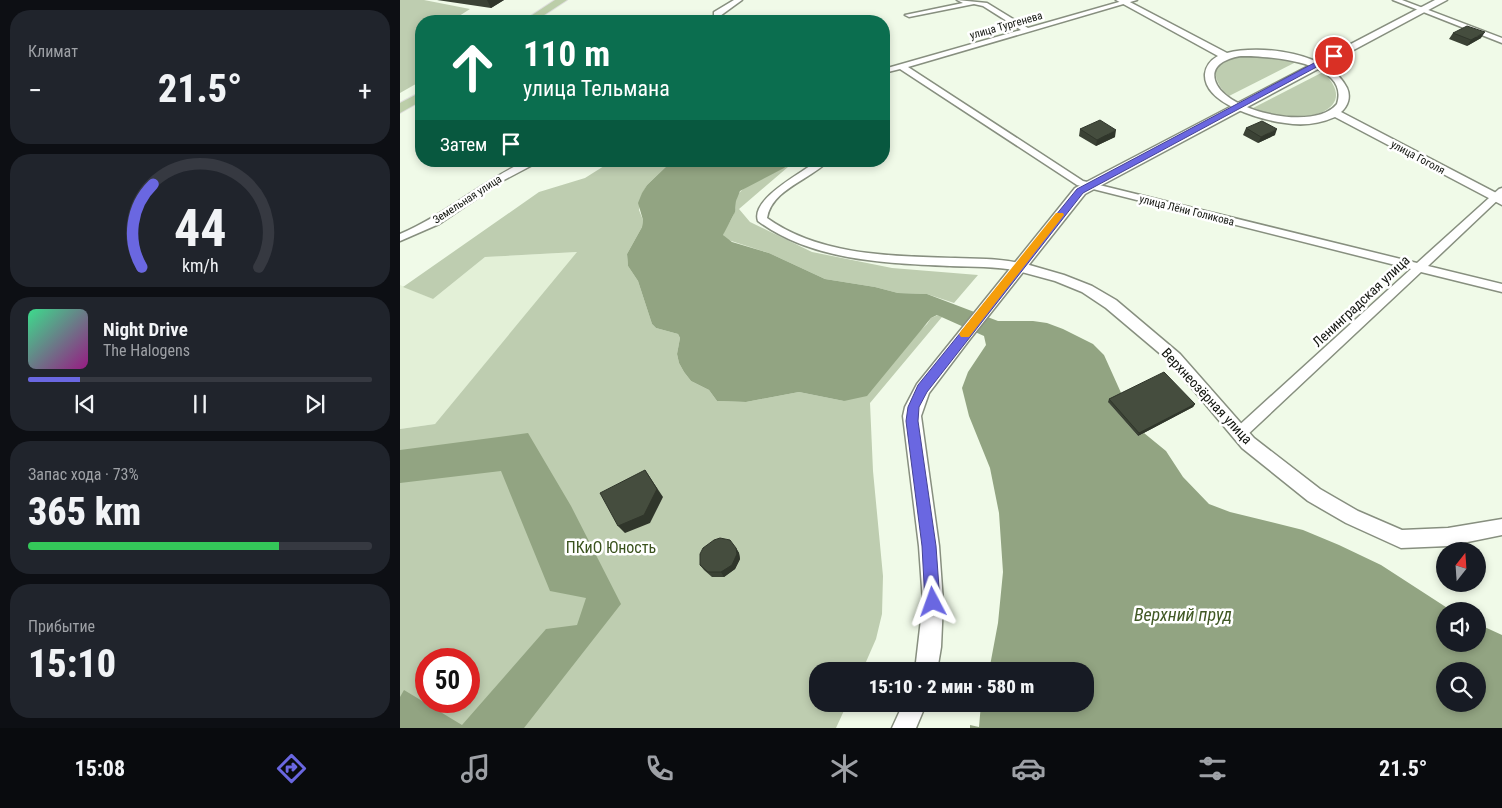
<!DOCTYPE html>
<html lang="ru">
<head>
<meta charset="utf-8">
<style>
  :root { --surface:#171b24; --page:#20242c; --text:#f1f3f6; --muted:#9ea1a6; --line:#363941; --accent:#6a67e1 }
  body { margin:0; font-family:"Roboto Condensed",sans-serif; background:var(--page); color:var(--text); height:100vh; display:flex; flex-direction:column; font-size:19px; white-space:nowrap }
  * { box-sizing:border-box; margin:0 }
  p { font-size:16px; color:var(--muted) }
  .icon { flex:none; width:28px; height:28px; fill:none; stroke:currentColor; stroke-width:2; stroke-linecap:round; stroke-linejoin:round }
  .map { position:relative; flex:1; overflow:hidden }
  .drawer { display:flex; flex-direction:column; gap:10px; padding:10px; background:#0d0f14; width:400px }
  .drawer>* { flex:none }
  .hud { position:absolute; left:15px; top:15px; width:475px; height:152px; border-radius:20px; box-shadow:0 2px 8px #0003; background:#0b6e4f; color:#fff; overflow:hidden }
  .needle { width:32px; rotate:17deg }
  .controls { position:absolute; left:1036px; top:542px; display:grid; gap:10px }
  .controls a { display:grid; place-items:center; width:50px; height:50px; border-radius:50%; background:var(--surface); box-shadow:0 2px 8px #0003; font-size:25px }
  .speed { position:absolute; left:15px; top:648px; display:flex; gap:10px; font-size:25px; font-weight:700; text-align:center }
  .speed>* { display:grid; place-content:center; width:65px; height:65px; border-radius:50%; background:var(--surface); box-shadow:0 2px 8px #0003; line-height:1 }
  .speed .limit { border:8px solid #d22; background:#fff; color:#111 }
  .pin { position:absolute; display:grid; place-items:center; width:42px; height:42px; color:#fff; margin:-21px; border:2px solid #fff; border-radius:50%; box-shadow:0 1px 5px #0007 }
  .me { position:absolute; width:55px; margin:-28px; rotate:356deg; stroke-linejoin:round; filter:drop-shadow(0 0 4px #0008) }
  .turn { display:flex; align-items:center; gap:18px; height:105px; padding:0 25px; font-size:22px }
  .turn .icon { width:65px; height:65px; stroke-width:2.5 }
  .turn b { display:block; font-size:35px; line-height:42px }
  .then { display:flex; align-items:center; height:48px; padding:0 25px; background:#0003; gap:10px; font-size:19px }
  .big { font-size:38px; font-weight:800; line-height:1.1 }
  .drawer .widget { flex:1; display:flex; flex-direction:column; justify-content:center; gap:8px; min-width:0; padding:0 18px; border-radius:20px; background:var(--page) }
  .drawer .dial { align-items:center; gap:0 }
  .dial svg { height:130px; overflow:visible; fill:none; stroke:var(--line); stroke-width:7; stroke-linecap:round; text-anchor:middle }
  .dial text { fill:var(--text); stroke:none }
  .song { display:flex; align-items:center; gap:15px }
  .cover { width:60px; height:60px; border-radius:8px; background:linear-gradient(135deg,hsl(150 70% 55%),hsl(310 70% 35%)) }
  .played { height:5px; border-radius:2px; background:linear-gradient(90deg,var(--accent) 15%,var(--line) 15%) }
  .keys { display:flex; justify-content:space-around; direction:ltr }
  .heat { display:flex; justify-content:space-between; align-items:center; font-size:28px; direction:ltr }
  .charge { height:8px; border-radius:4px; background:linear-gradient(90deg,#34c759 73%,var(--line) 0) }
  .trip { position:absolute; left:409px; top:662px; width:285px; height:50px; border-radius:20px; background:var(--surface); box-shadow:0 2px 8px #0003; font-weight:800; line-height:50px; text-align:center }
  .tabs { display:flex; height:80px; justify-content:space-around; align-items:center; background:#090b0e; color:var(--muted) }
  .tabs .icon { width:35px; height:35px }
  .tabs .active { color:var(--accent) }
  .tabs b { font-size:22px; color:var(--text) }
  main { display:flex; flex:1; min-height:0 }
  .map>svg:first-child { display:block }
  .built { fill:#e3f0d7 }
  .green { fill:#becdb0; fill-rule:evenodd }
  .water { fill:#92a482; fill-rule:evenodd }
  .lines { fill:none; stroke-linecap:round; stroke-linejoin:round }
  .minor-casing { stroke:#878f7f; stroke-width:3 }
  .tertiary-casing { stroke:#878f7f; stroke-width:3 }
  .secondary-casing { stroke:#878f7f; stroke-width:3 }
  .primary-casing { stroke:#dededd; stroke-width:2 }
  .minor { fill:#fff; fill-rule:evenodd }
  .tertiary { fill:#fff; fill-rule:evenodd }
  .secondary { fill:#fff; fill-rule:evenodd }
  .primary { fill:#bccea9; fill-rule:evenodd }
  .wall { fill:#3b4235 }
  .shaded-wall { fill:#30362b }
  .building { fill:#454d3e; stroke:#30362b }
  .route { fill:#6a67e1; stroke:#454392 }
  .slow { fill:#f59e0b }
  .labels { text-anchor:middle; stroke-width:5; stroke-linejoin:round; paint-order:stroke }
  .far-street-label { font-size:11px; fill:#12150f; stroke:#fff }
  .street-label { font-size:14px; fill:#12150f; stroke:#fff }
  .near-park-label { font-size:16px; fill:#3a521d; stroke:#fff }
  .near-water-label { font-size:18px; font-style:italic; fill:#415925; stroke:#fff }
</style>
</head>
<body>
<main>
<section class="drawer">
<div class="widget"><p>Климат</p>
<div class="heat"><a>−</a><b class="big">21.5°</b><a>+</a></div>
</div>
<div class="widget dial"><svg viewBox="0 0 100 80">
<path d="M14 69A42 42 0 1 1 86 69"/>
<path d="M14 69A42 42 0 0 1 21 18" stroke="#6a67e1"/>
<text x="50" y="56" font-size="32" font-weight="700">44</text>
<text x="50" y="72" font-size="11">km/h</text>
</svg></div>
<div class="widget">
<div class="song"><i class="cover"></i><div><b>Night Drive</b><p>The Halogens</p></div></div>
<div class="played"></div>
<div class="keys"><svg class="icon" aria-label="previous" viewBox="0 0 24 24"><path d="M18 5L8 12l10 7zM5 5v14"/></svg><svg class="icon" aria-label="pause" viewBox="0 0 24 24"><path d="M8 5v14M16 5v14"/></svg><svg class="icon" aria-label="next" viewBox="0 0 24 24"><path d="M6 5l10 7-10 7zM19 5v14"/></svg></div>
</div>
<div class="widget"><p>Запас хода · 73%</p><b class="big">365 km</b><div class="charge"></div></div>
<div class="widget"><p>Прибытие</p><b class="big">15:10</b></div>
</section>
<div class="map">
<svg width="1102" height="728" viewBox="0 0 1102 728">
  <rect width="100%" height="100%" fill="#f0fae8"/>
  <!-- built -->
  <path class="built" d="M178 252 35 424 0 429V285L33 299 85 257Z"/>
  <!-- green -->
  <path class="green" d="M0 0H24L70 9 56 18 70 21H21V81L0 93Z
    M860 54 898 61 829 96C813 84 809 62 832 57 841 55 851 55 860 54Z
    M923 72C953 101 926 117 895 117 880 116 867 114 853 108Z
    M212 161H272L247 185 242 194 239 210 243 220 242 227 227 254 228 266 238 281 252 324 256 328 278 334 280 338 277 354 279 363 284 372 291 381 309 390 317 401 346 402 399 392 444 401 527 324 531 318 538 315 542 317 470 403 473 471 483 576 482 614 476 639 462 671H418V704H447L436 728H0V429L35 424 177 252 85 257 33 299 3 287 139 192 185 178ZM26 659H69V701H26Z
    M391 161H395L339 209 350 222 412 252 492 268 578 275 554 303 527 294 498 293 475 287 425 279 369 253 325 239 323 235C325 226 333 220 335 210 336 204 335 196 340 192 353 179 377 175 391 161Z"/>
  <!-- water -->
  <path class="water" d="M272 161H391L384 168 340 191 336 201 335 212 323 235 332 242 369 253 425 279 475 287 498 293 527 294 598 321H633L647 323 663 329 693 344 704 355 722 395 709 403 738 436 744 433 766 451 783 477 809 504 830 512 903 530 939 545 981 565 1052 611H1045V644H1078V624L1102 635V728H570V725L579 727 581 704H685V671H589L598 623 603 572 599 513 590 468 569 416 562 388 568 372 586 345 584 336 537 315 531 318 467 396 444 401 399 392 346 402 317 401 309 390 291 381 284 372 279 363 277 354 280 338 278 334 256 328 252 324 238 281 228 266 227 254 242 227 243 220 238 203 242 193 247 185ZM1045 671H1078V704H1045Z
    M128 433 171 506 221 604 124 728H0V697L4 690 62 725 146 629 177 625 186 598 150 591 101 471 0 483V450Z"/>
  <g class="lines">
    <defs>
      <path id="minor" d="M334 0H342L320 16H314V12Z
        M557 0 587 3 628 28 726 0H737L508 67 683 181 1017 263 1099 189 1102 188V196L1028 266 1102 284V292L1021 272 845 437 840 439 835 437 833 433 835 429 1011 269 677 185 500 69 484 73V69L621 30 583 6 574 4 509 17 505 15 563 3Z
        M993 0H1002L1102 38V43Z
        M126 161H140L104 180 39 224 0 241V234C45 215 82 181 126 161Z
        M417 161H428C410 180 372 189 367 218 420 256 492 256 555 258 577 259 601 258 623 264L625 267 619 271C596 266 573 267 550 266 485 263 412 261 358 221 350 199 402 173 417 161Z"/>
      <path id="tertiary" d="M716 0H726L827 53C861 44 930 53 947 88 951 97 948 106 941 112L1102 196V205L935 117C919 124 902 126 885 123 862 120 803 104 805 74 806 65 811 60 818 56ZM841 56C867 56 951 61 937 104 916 131 832 113 817 85 807 66 827 58 841 56Z
        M619 262 664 275 692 286 716 300 780 354 854 438 920 489 958 511 1002 530 1048 528 1102 519V535L1048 546 1001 548 946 523 908 501 842 448 770 362 706 308 682 292 655 281 614 270 612 267 614 264Z"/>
      <path id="secondary" d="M1035 0H1047L685 194 570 339 529 393 521 416 539 546 543 602 541 647 537 671H515L523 602 519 546 503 416 505 407 517 384 675 188Z
        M503 704H526L516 728H492Z"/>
      <path id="primary" d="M155 0H167L135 21H123Z
        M21 92V101L0 113V103Z"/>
    </defs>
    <!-- minor casing -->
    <use href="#minor" class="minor-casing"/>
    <!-- tertiary casing -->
    <use href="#tertiary" class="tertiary-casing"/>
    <!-- secondary casing -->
    <use href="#secondary" class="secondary-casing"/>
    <!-- primary casing -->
    <use href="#primary" class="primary-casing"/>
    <!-- minor -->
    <use href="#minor" class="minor"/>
    <!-- tertiary -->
    <use href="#tertiary" class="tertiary"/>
    <!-- secondary -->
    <use href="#secondary" class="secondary"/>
    <!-- primary -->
    <use href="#primary" class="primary"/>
  </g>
  <!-- wall -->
  <path class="wall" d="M37 0H104L91 8Z
    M1053 33 1081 38 1067 46 1049 39Z
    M846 128 875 135 858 143 843 135Z
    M680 129 715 137 696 146 679 136Z
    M709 399 795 404 793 407 738 436 708 402Z
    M336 548 339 553 340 559 335 569 324 577H312L304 570 300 565Z"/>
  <!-- shaded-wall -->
  <path class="shaded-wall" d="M87 0H104L91 8Z
    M1085 32 1081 38 1067 46 1071 40Z
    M877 129 875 135 858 143 861 137Z
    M716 130 715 137 696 146 697 140Z
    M795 404 793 407 738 436 739 433Z
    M245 470 263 497 250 523 225 533 218 526Z
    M336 548 339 553 340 559 335 569 324 577 321 572Z"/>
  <!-- building -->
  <path class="building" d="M1067 26 1085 32 1071 40 1053 33Z
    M700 120 716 130 697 140 680 129Z
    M862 121 877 129 861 137 846 128Z
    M764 372 795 404 739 433 709 399Z
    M245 470 257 489 244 515 218 526 200 493Z
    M320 538 330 540 336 548 337 554 332 565 321 572H308L300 565V554L303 548 314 540Z"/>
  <!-- route -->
  <path class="route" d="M931 54 937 56 683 193 527 392 519 407 518 421 536 546 540 602 538 607 533 609 527 607 525 602 522 546 506 421 508 407 518 385 677 189Z"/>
  <!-- slow -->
  <path class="slow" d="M656 213H663L664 215 569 337H561L559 334 561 331Z"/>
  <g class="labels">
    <!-- far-street labels -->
    <g class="far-street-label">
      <text transform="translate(606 25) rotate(-16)" y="4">улица Тургенева</text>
      <text transform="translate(1018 157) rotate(28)" y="4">улица Гоголя</text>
      <text transform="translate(67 199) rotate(-33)" y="4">Земельная улица</text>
      <text transform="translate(787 210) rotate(14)" y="4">улица Лёни Голикова</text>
    </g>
    <!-- street labels -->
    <g class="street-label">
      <text transform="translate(961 301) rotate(-43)" y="5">Ленинградская улица</text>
      <text transform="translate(807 396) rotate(47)" y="5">Верхнеозёрная улица</text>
    </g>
    <!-- near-park labels -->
    <g class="near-park-label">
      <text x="211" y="553">ПКиО Юность</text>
    </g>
    <!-- near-water labels -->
    <g class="near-water-label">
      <text x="783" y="621">Верхний пруд</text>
    </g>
  </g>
</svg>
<div class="controls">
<a><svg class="needle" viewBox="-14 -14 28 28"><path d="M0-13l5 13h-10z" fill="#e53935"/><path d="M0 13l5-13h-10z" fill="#9ea1a6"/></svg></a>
<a><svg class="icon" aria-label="sound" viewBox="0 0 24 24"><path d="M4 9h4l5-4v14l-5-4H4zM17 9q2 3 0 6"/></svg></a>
<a><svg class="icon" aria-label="search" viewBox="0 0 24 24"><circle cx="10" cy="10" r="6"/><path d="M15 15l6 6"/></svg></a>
</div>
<div class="speed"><div class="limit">50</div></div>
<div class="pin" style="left:934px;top:56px;background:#d93025"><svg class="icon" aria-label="arrive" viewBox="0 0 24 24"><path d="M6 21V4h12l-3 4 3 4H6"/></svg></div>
<svg class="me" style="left:533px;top:602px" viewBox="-20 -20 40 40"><path d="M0-17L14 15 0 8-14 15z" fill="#6a67e1" stroke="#fff" stroke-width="4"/></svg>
<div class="trip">15:10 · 2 мин · 580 m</div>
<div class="hud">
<div class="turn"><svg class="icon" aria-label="ahead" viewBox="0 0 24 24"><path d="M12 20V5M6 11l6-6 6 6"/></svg><div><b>110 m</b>улица Тельмана</div></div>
<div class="then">Затем<svg class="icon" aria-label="arrive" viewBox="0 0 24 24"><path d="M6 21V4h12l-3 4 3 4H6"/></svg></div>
</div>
</div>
</main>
<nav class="tabs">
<b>15:08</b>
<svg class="icon active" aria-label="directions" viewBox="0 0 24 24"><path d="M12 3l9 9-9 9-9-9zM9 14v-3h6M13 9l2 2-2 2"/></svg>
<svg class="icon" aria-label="music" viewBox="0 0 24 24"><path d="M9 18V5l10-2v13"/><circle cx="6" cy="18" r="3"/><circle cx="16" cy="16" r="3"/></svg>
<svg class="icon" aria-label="phone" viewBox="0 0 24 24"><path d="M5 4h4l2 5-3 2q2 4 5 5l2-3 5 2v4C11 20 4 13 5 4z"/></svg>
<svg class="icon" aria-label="climate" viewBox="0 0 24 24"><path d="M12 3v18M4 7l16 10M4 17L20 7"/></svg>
<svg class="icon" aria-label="car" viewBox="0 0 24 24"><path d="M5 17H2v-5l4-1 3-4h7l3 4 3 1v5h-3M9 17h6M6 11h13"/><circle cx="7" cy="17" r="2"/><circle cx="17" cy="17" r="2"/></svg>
<svg class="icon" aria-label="filters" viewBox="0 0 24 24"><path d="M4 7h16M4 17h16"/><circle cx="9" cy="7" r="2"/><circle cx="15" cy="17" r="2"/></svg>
<b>21.5°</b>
</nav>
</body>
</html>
